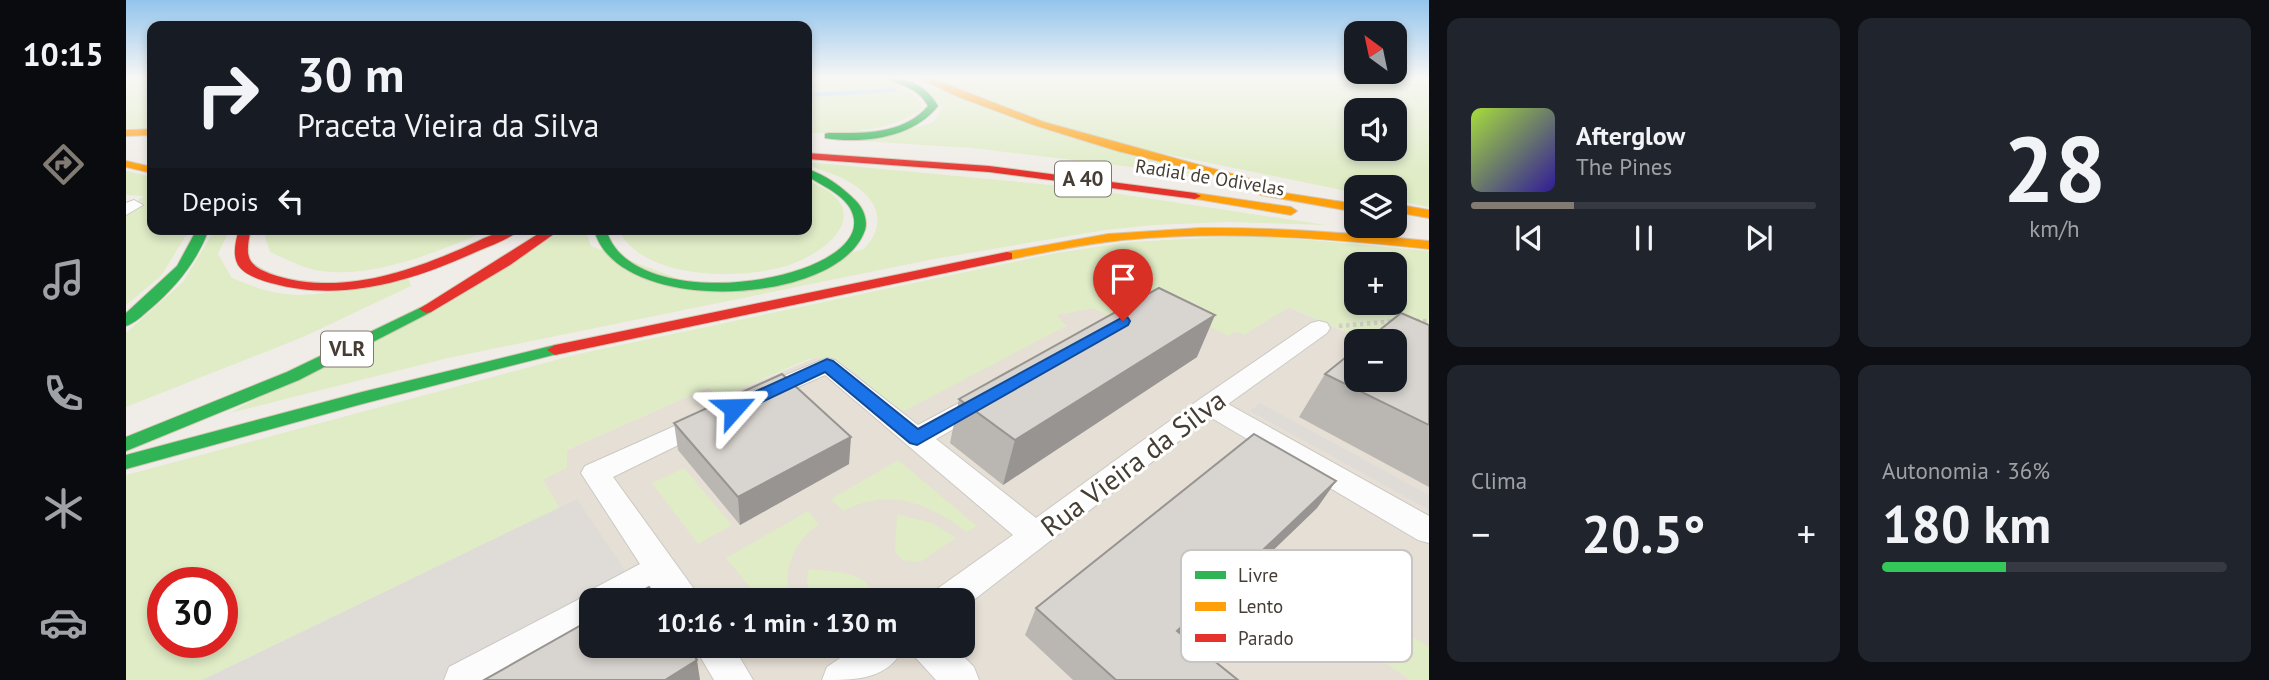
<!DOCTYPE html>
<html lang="pt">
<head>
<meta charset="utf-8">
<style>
  :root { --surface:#171b24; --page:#20242c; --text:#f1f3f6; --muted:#9ea1a6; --line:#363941; --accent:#827b73 }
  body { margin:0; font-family:"PT Sans",sans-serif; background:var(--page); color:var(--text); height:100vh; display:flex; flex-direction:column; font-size:26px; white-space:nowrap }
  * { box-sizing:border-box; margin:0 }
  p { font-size:23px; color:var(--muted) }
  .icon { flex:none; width:38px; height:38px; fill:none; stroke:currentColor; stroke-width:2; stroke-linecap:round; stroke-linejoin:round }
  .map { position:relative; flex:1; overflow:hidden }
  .details { display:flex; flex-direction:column; gap:18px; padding:18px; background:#0d0f14; width:840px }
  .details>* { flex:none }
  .guide { position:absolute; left:21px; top:21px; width:665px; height:214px; border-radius:14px; box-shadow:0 4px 10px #0003; background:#171b24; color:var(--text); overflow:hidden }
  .needle { width:46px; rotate:327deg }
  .tools { position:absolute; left:1218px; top:21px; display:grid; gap:14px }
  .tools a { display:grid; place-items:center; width:63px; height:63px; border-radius:14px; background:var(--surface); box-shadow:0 4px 10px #0003; font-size:35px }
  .speed { position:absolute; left:21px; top:567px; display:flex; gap:14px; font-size:35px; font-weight:700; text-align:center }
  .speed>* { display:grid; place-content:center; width:91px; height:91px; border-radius:50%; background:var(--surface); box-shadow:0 4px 10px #0003; line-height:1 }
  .speed .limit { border:10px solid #d22; background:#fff; color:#111 }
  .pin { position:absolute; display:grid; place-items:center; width:60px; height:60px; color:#fff; margin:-72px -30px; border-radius:50% 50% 50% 0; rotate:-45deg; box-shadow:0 0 7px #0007 }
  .pin .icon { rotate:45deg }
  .me { position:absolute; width:77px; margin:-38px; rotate:65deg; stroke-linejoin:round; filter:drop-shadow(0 0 5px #0008) }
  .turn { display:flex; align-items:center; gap:24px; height:147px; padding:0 35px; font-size:32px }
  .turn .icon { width:91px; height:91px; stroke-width:2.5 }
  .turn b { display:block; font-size:49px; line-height:60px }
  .then { display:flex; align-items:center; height:66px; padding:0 35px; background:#0003; gap:14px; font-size:26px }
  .big { font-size:52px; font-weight:600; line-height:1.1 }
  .details .card { flex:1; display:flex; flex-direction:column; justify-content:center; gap:10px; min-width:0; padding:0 24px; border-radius:14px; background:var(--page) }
  .details .dial { align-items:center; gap:0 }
  .dial b { font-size:91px; line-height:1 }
  .song { display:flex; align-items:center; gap:21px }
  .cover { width:84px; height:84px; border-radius:10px; background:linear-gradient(135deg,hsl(80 70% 55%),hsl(250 70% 35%)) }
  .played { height:7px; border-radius:4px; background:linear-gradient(90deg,var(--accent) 30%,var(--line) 30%) }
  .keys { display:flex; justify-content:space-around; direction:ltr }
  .heat { display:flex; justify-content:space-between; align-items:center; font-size:38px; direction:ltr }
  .charge { height:10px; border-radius:5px; background:linear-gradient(90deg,#34c759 36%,var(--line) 0) }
  .details .tiles { flex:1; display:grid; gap:18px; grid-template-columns:repeat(2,1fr) }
  .trip { position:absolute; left:453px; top:588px; width:396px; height:70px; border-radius:14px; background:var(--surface); box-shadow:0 4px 10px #0003; font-weight:600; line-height:70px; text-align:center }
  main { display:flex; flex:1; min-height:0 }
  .tab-bar { display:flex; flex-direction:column; width:126px; justify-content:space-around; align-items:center; background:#090b0e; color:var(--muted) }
  .tab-bar .icon { width:49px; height:49px }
  .tab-bar .on { color:var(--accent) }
  .tab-bar b { font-size:32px; color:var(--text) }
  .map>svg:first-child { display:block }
  .residential { fill:#e5dfd5; fill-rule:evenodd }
  .green { fill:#dfecc6; fill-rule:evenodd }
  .parking { fill:#dfdcd8 }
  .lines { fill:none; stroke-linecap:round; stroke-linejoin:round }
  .stream { stroke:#b5ddf1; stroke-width:4.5 }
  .street-casing { stroke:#ccc9c4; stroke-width:2 }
  .fast-casing { stroke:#d4c8b4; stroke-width:2 }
  .slow-casing { stroke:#d4c8b4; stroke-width:2 }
  .jam-casing { stroke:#d4c8b4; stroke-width:2 }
  .path { stroke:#d1cdc9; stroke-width:4.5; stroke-dasharray:3.5 3.5; stroke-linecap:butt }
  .street { fill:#fdfcfc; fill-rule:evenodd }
  .fast { fill:#30b455; fill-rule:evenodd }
  .slow { fill:#ff9f0a; fill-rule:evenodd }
  .jam { fill:#e5322d; fill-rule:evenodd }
  .wall { fill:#bab6b2 }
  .shaded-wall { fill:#979491 }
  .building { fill:#d8d4cf; stroke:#979491; stroke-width:2 }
  .route { fill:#1a73e8; stroke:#114b97; stroke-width:2 }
  .labels { text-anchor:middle; stroke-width:6; stroke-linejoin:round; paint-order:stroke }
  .far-street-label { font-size:19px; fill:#463e34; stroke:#fff }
  .shield { fill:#fff; stroke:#7e7871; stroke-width:2 }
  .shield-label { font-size:21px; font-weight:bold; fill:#463e34 }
  .near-street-label { font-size:28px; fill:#463e34; stroke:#fff }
  .key { fill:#fff; stroke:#c8c5c2; stroke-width:2 }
  .key-label { font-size:19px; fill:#463e34 }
</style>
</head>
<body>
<main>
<nav class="tab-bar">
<b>10:15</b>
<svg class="icon on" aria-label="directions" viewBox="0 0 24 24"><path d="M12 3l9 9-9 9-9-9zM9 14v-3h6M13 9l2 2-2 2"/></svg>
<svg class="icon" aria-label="music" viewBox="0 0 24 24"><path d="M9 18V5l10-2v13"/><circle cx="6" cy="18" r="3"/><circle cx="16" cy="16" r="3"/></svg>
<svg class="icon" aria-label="phone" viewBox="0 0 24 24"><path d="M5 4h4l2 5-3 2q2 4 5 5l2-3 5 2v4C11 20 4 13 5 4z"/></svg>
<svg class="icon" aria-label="climate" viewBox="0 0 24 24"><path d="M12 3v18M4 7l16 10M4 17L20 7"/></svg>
<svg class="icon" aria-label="car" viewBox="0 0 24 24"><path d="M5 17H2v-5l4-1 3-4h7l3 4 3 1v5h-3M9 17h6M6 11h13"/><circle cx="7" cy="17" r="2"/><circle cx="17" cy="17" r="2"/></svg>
</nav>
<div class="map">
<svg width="1303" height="680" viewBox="0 0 1303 680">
  <rect width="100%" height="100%" fill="#f0ede8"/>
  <!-- residential -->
  <path class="residential" d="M1163 307 1240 341H1230V380H1269L1303 369V680H76L433 509 417 480 441 450 583 387 593 398 691 357 723 366 764 405 940 326 930 315 967 308 983 315 1031 309 1118 334ZM466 600H836V646H466Z"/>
  <!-- green -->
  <path class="green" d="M0 78H26V128H0Z
    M681 78C716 78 778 69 797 108 766 132 719 133 681 133Z
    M807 78H1303V207L1269 200V187H1230V193L991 144 941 130ZM1230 110H1269V149H1230Z
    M789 82 1073 175 845 148 737 141 806 123 817 108Z
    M681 162 947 187 1200 225 1101 222 1028 225 979 230 808 259 322 358 104 413 441 229H459L465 246 591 293 738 249C768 216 743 189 709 175 700 171 687 169 681 162Z
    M0 171 26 177V229H64L35 276 0 305V209L18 196 0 195Z
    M681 181C751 206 708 251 660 266 613 280 516 280 492 229H681Z
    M89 229H104L92 254 106 278C121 284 136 290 152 293 193 300 241 284 282 277L285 286 177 337 0 407V333L57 282Z
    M141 229H365C317 250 249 279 194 271 177 268 160 259 144 252L139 237Z
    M1131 235 1303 251V369L1269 341H1241L1163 307 1118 335 1110 331 1103 336 1074 322 1031 309 982 315 967 308 931 315 940 326 778 411C744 396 725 352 683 359L593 398 583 387 441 450V468L417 480 434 508 76 680H0V475L452 354 930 253 1005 242ZM1230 264H1269V303H1230ZM37 583H96V642H37Z
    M772 460 851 526 840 532C802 502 762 488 717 511L705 499Z
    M558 468 606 525 572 544 526 483Z
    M682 511 693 524C668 542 656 569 664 600H634L600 558Z
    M771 514 806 523 830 538 794 562 776 560 769 552Z
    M685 569C704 572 744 570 747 597L741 600H685L681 582 682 571Z
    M1201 581 1303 647V680H1284L1178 607Z"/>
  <!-- parking -->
  <path class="parking" d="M1134 403 1303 495V510L1124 411Z
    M451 499 519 600H466L384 680H76Z"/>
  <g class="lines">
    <!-- stream -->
    <path class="stream" d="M681 95 768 90"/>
    <defs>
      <path id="street" d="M8 200 17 205 0 215V203Z
        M1193 321 1201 323 1204 328 1201 333 1102 404 1303 516V543L1292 540 1084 417 836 609V600H806L811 589 887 535 699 375 638 402 629 400 626 394 629 388 701 358 709 360 792 425 848 395 857 393 866 395 870 401 866 407 810 439 910 518 1074 399 1185 323Z
        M578 413 587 416 591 422 587 428 487 477 568 589 573 600H537L530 588 509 600H466V626L371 680H318L323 667 465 593 467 589 514 564 455 473 459 466Z
        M568 646H607L627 680H588Z
        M732 646H779C762 680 731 680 696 680L701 667Z
        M785 646H827L848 667 853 680H810L790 658Z"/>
      <path id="fast" d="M759 78C782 78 800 85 812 106 787 138 737 144 699 138V134L702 133C738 133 777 135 802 106 792 87 775 86 759 78Z
        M681 169C700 175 716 187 730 201 737 208 742 220 739 230 713 307 489 317 468 229H480C506 324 764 278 724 208 715 193 695 185 681 176Z
        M71 229H83C71 262 50 287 23 310 16 316 9 323 0 326V313L51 266Z
        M300 305 307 309 305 312 173 380 0 451V437L161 372Z
        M429 345 437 350 435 353 236 404 0 469V455L236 392Z"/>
      <path id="slow" d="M793 78H804L918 122 1124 179 1118 182 992 151 911 126 833 97Z
        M26 129V135L0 136V130Z
        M0 161 26 167V173L0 167Z
        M1139 190 1230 204V212L1135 195 1133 193Z
        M1069 193 1165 207 1171 211 1165 215 1065 198 1063 196Z
        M1269 204 1303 210V218L1269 212Z
        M1074 228C1150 227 1227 233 1303 241V249C1201 238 1099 230 997 240 958 244 920 252 881 260L874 256 881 252 982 234Z"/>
      <path id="jam" d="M681 153 863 166 1069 193 1075 196 1069 199 863 172 681 159Z
        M113 229H125C118 259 121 266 151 276 211 294 274 275 330 251 352 242 371 229 395 229 384 239 366 245 352 251 286 281 216 303 145 283 110 273 103 263 113 229Z
        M420 229H435L384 265 305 312 300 313 293 309Z
        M881 252 886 253V259L429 355 421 350 429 345Z"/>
    </defs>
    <!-- street casing -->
    <use href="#street" class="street-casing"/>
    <!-- fast casing -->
    <use href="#fast" class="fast-casing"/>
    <!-- slow casing -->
    <use href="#slow" class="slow-casing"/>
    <!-- jam casing -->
    <use href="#jam" class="jam-casing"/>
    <!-- path -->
    <path class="path" d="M1290 321H1303
      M1213 326 1271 321"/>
    <!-- street -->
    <use href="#street" class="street"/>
    <!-- fast -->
    <use href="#fast" class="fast"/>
    <!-- slow -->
    <use href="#slow" class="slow"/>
    <!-- jam -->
    <use href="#jam" class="jam"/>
  </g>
  <!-- wall -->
  <path class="wall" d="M1303 325V487L1173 417 1199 374Z
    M1071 357 877 485 824 443 833 399Z
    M548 423 723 464 614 525 552 450Z
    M1210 481 1191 508 1058 636 1112 680H947L899 635 910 608Z"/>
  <!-- shaded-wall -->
  <path class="shaded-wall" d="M1089 315 1071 357 877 485 889 440Z
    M725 437 723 464 614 525 612 497Z
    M1210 481 1191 508 1035 658 1051 631Z
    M571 660 574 680H539Z"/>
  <!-- building -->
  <path class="building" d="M1033 288 1089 315 889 440 833 399Z
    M1275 313 1303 325V425L1199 374 1230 349V380H1269V341H1240Z
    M656 374 725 437 612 497 548 423Z
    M1128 434 1210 481 1051 631 1112 680H990L910 608Z
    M523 587 532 600H499Z
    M466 619V646H562L571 660 539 680H358Z"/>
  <!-- sky -->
  <linearGradient id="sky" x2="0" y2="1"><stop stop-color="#93c4ec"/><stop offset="0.45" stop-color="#f8f7f5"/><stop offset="1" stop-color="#f8f7f5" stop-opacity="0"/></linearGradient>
  <rect width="1303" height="173" fill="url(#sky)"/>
  <!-- route -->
  <path class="route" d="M997 317 1002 318 1004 321 1002 325 791 445 784 443 699 372 615 412H602L599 408 602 404 701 359 707 361 792 429Z"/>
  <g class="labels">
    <!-- far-street labels -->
    <g class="far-street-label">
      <text transform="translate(1084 177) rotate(9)" y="7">Radial de Odivelas</text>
    </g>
    <!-- shield labels -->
    <g class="shield">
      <rect x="929" y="161.5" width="56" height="35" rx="5"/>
      <rect x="195" y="331.5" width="52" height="35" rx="5"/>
    </g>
    <g class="shield-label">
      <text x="957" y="186">A 40</text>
      <text x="221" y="356">VLR</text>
    </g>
    <!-- near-street labels -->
    <g class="near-street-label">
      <text transform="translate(1007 463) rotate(-37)" y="10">Rua Vieira da Silva</text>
    </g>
  </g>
  <!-- legend -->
  <rect x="1055" y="550" width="231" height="112" rx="10" class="key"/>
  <rect x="1069" y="571" width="31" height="8" fill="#30b455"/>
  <rect x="1069" y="602" width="31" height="9" fill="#ff9f0a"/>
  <rect x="1069" y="634" width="31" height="8" fill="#e5322d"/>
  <g class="key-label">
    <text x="1112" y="582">Livre</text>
    <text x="1112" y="613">Lento</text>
    <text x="1112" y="645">Parado</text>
  </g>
</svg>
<div class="tools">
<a><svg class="needle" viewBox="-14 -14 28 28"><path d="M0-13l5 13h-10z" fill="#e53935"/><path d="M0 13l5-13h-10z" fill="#9ea1a6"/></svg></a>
<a><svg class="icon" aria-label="sound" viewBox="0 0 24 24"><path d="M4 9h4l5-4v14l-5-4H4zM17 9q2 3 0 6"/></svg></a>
<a><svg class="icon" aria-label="layers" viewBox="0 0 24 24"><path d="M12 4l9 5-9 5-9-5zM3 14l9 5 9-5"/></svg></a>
<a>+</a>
<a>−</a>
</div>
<div class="speed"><div class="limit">30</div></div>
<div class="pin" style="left:997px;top:321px;background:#d93025"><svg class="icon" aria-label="arrive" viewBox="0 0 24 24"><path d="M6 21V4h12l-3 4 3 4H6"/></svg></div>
<svg class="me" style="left:608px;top:408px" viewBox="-20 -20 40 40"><path d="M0-17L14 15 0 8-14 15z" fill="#1a73e8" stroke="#fff" stroke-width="4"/></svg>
<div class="trip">10:16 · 1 min · 130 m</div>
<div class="guide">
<div class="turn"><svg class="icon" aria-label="right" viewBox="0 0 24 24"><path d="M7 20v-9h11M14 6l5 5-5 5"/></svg><div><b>30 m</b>Praceta Vieira da Silva</div></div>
<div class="then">Depois<svg class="icon" aria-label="left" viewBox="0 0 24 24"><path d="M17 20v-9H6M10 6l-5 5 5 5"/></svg></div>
</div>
</div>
<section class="details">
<div class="tiles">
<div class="card">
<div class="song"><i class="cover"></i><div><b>Afterglow</b><p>The Pines</p></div></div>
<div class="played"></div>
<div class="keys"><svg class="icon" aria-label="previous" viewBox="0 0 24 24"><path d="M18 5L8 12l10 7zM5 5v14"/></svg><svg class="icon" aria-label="pause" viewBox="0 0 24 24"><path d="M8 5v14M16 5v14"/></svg><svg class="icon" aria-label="next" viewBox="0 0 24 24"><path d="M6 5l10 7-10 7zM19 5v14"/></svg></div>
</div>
<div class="card dial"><b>28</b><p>km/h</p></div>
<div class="card"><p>Clima</p>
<div class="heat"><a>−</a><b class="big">20.5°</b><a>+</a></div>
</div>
<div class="card"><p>Autonomia · 36%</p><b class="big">180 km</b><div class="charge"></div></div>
</div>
</section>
</main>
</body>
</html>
